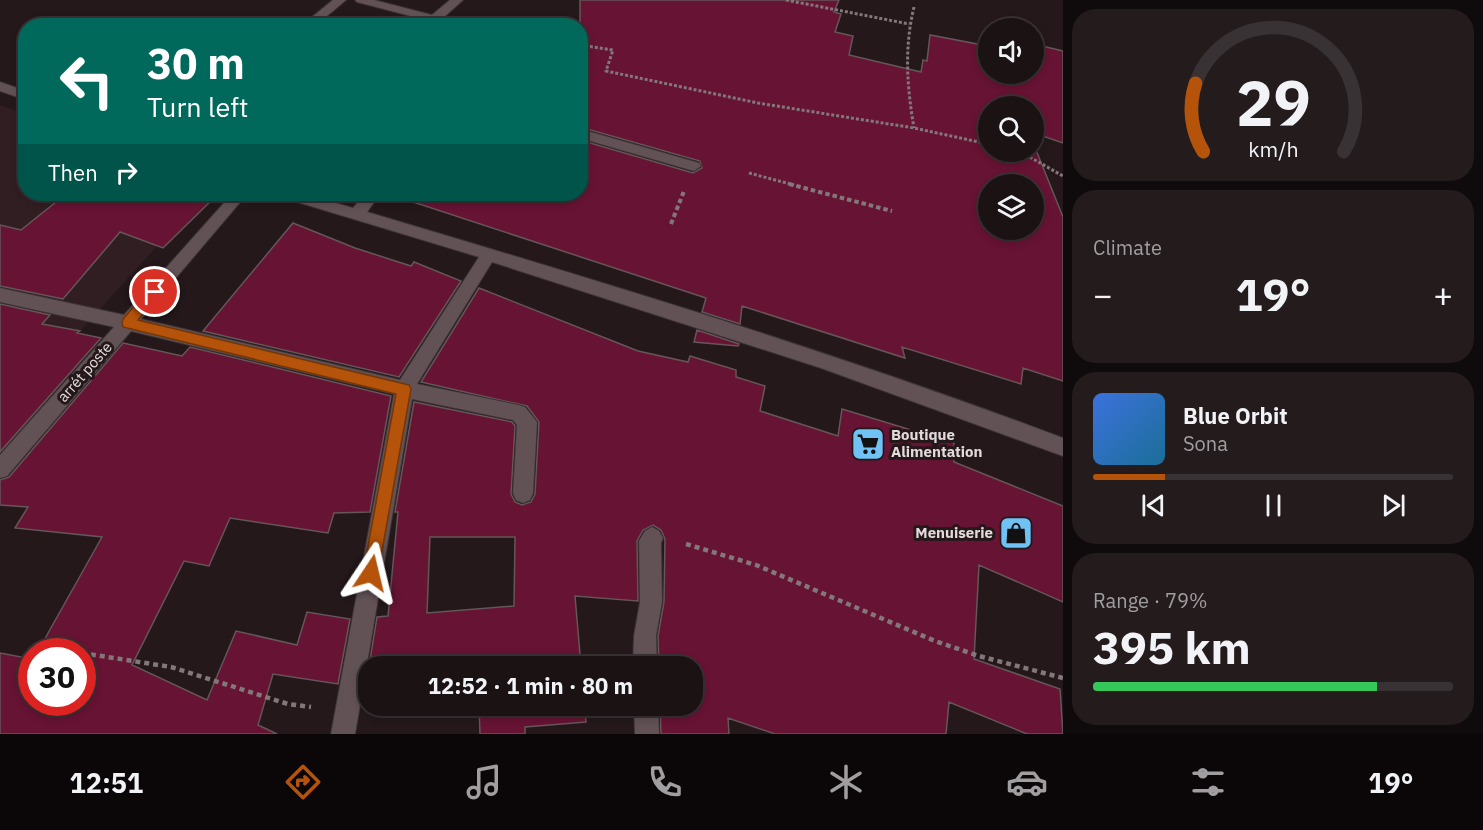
<!DOCTYPE html>
<html lang="en">
<head>
<meta charset="utf-8">
<style>
  :root { --surface:#1b1214; --page:#241b1d; --text:#f1f3f6; --muted:#a09ea0; --line:#393234; --accent:#b45309 }
  body { margin:0; font-family:"IBM Plex Sans",sans-serif; background:var(--page); color:var(--text); height:100vh; display:flex; flex-direction:column; font-size:22px; white-space:nowrap }
  * { box-sizing:border-box; margin:0 }
  p { font-size:20px; color:var(--muted) }
  .icon { flex:none; width:33px; height:33px; fill:none; stroke:currentColor; stroke-width:2; stroke-linecap:round; stroke-linejoin:round }
  .map { position:relative; flex:1; overflow:hidden }
  .panel { display:flex; flex-direction:column; gap:9px; padding:9px; background:#0f0a0b; width:420px }
  .panel>* { flex:none }
  .guide { position:absolute; left:18px; top:18px; width:570px; height:183px; border-radius:24px; box-shadow:0 3px 9px #0003,0 0 0 2px var(--line); background:#00695c; color:#fff; overflow:hidden }
  .fabs { position:absolute; left:978px; top:18px; display:grid; gap:12px }
  .fabs a { display:grid; place-items:center; width:66px; height:66px; border-radius:50%; background:var(--surface); box-shadow:0 3px 9px #0003,0 0 0 2px var(--line); font-size:30px }
  .speed { position:absolute; left:18px; top:638px; display:flex; gap:12px; font-size:30px; font-weight:700; text-align:center }
  .speed>* { display:grid; place-content:center; width:78px; height:78px; border-radius:50%; background:var(--surface); box-shadow:0 3px 9px #0003,0 0 0 2px var(--line); line-height:1 }
  .speed .limit { border:9px solid #d22; background:#fff; color:#111 }
  .pin { position:absolute; display:grid; place-items:center; width:51px; height:51px; color:#fff; margin:-26px; border:3px solid #fff; border-radius:50%; box-shadow:0 2px 6px #0007 }
  .me { position:absolute; width:66px; margin:-33px; rotate:10deg; stroke-linejoin:round; filter:drop-shadow(0 0 4px #0008) }
  .turn { display:flex; align-items:center; gap:21px; height:126px; padding:0 30px; font-size:27px }
  .turn .icon { width:78px; height:78px; stroke-width:2.5 }
  .turn b { display:block; font-size:42px; line-height:51px }
  .then { display:flex; align-items:center; height:57px; padding:0 30px; background:#0003; gap:12px; font-size:22px }
  .big { font-size:45px; font-weight:700; line-height:1.1 }
  .panel .card { flex:1; display:flex; flex-direction:column; justify-content:center; gap:9px; min-width:0; padding:0 21px; border-radius:24px; background:var(--page) }
  .panel .dial { align-items:center; gap:0 }
  .dial svg { height:156px; overflow:visible; fill:none; stroke:var(--line); stroke-width:7; stroke-linecap:round; text-anchor:middle }
  .dial text { fill:var(--text); stroke:none }
  .song { display:flex; align-items:center; gap:18px }
  .cover { width:72px; height:72px; border-radius:9px; background:linear-gradient(135deg,hsl(220 70% 55%),hsl(200 70% 35%)) }
  .played { height:6px; border-radius:3px; background:linear-gradient(90deg,var(--accent) 20%,var(--line) 20%) }
  .keys { display:flex; justify-content:space-around; direction:ltr }
  .heat { display:flex; justify-content:space-between; align-items:center; font-size:33px; direction:ltr }
  .charge { height:9px; border-radius:4px; background:linear-gradient(90deg,#34c759 79%,var(--line) 0) }
  .trip { position:absolute; left:358px; top:656px; width:345px; height:60px; border-radius:24px; background:var(--surface); box-shadow:0 3px 9px #0003,0 0 0 2px var(--line); font-weight:700; line-height:60px; text-align:center }
  .dock { display:flex; height:96px; justify-content:space-around; align-items:center; background:#0b0708; color:var(--muted) }
  .dock .icon { width:42px; height:42px }
  .dock .current { color:var(--accent) }
  .dock b { font-size:27px; color:var(--text) }
  main { display:flex; flex:1; min-height:0 }
  .map>svg:first-child { display:block }
  .built { fill:#311e23 }
  .building { fill:#671333; stroke:#655659; stroke-width:1.5; fill-rule:evenodd }
  .lines { fill:none; stroke-linecap:round; stroke-linejoin:round }
  .street-casing { stroke:#3c3335; stroke-width:2 }
  .path-far2 { stroke:#82787a; stroke-width:3; stroke-dasharray:3 2; stroke-linecap:butt }
  .path-far1 { stroke:#82787a; stroke-width:4; stroke-dasharray:4.5 3; stroke-linecap:butt }
  .path { stroke:#82787a; stroke-width:4.5; stroke-dasharray:5 4; stroke-linecap:butt }
  .street { fill:#625256; fill-rule:evenodd }
  .route { fill:#b45309; stroke:#753606; stroke-width:1.5 }
  .labels { text-anchor:middle; stroke-width:6; stroke-linejoin:round; paint-order:stroke }
  .street-label { font-size:15px; fill:#e3dadc; stroke:#24181b }
  .poi-label { font-size:15px; font-weight:bold; fill:#e3dadc; stroke:#24181b; text-anchor:start }
</style>
</head>
<body>
<main>
<div class="map">
<svg width="1063" height="734" viewBox="0 0 1063 734">
  <rect width="100%" height="100%" fill="#24181b"/>
  <!-- built -->
  <path class="built" d="M0 105 25 114 26 194H118L87 221 157 246 80 331 0 315Z"/>
  <!-- building -->
  <path class="building" d="M580 0H839L834 12 841 14 835 32 853 36 849 55 921 72 923 60 927 61 930 35 983 45 984 33 988 34V74H1034V44L1063 51V143L1034 133V106H988V152H1034V145L1063 217V381L1023 368 1021 384 902 347 905 358 742 306 740 324 702 312 706 298 410 201 411 194H580V140L693 173 702 168 700 161 580 127ZM988 184H1034V230H988Z
    M66 194H218L163 248 120 232 63 299 0 286V225L21 230Z
    M293 223 355 248 411 266 414 262 461 281 399 377 203 331Z
    M479 288 638 351 688 362 690 356 736 370V377L765 386 760 411 838 436 842 409 954 443V462L1063 506V602L979 565 974 659 1060 689 1063 734H1027L949 702 946 734H775L728 718 729 734H661L660 705H693V666H659L658 636 664 602 665 539 661 530 653 525 643 530 637 541 638 601 575 596 581 666H369L377 617 388 616 398 512H395L414 402 512 422 515 426 511 494 515 502 522 505 531 502 535 494 539 422 527 406 421 382ZM430 537H515L514 606 427 613Z
    M0 304 50 315 42 324 80 331 77 333 101 338 0 452Z
    M697 330 739 344 738 346 694 342Z
    M123 343 182 356 190 347 391 396 370 512 334 513 328 533 230 518 209 566 184 561 132 665 207 700 236 631 297 645 307 612 350 619 338 684 273 674 258 725 277 734H0V653L32 659V702H82V651H38L102 537 15 528 28 507 0 505V480L9 477Z
    M479 705H584L586 722 525 727V734H480Z"/>
  <g class="lines">
    <defs>
      <path id="street" d="M333 0H346L315 26H301Z
        M355 0H374L432 15 450 0H463L434 26H420L426 20 357 2Z
        M0 82 26 91V100L0 91Z
        M580 129 699 163 701 166 694 171 580 138Z
        M232 194H247L141 319 400 380 479 257 284 198 282 194H305L353 208 365 194H380L367 212C600 281 835 352 1063 438V456L821 368 492 262 417 384 518 405 525 407 537 422 533 493 530 500 523 503 516 500 513 493 517 425 513 420 412 399 355 734H331L394 394 131 331 7 476 0 478V455L114 327 0 302V288L124 315Z
        M652 527 659 531 663 538 661 543 662 602 656 636 657 666H633L634 636 640 602 639 541 645 531Z
        M634 705H658L659 734H635Z"/>
    </defs>
    <!-- street casing -->
    <use href="#street" class="street-casing"/>
    <!-- path-far2 -->
    <path class="path-far2" d="M786 0 909 24
      M914 7C904 48 907 87 914 128
      M580 45 613 50 606 71 758 103 914 128 988 144
      M1021 152 1063 176
      M749 173 794 185"/>
    <!-- path-far1 -->
    <path class="path-far1" d="M789 184 892 211
      M671 224 684 191"/>
    <!-- path -->
    <path class="path" d="M686 544 756 565 935 641 979 656 1063 678
      M61 648 76 651
      M82 653 171 667 288 704 311 707"/>
    <!-- street -->
    <use href="#street" class="street"/>
  </g>
  <!-- route -->
  <path class="route" d="M155 287 161 292 138 320 409 385 411 389 377 579 371 581 365 579 363 573 396 394 123 327 122 323 123 319 150 288Z"/>
  <!-- icons -->
  <defs>
    <symbol id="supermarket-square" viewBox="-11 -11 22 22"><rect x="-9" y="-9" width="18" height="18" rx="4" fill="#70c1f4" stroke="#24181b"/><path d="M-6-5.5h2.5l.6 2H6L4.5 2H-2.5L-4.4-4H-6ZM-1.5 3.2a1.3 1.3 0 1 0 .1 0ZM3 3.2a1.3 1.3 0 1 0 .1 0Z" fill="#111"/></symbol>
    <symbol id="shop-square" viewBox="-11 -11 22 22"><rect x="-9" y="-9" width="18" height="18" rx="4" fill="#70c1f4" stroke="#24181b"/><path d="M-5-2.5h2.3a2.7 3.5 0 0 1 5.4 0H5L5.5 6h-11ZM-1.5-2.5h3a1.5 2.3 0 0 0-3 0Z" fill="#111"/></symbol>
  </defs>
  <g fill-rule="evenodd">
    <use href="#supermarket-square" x="849" y="425" width="38" height="38"/>
    <use href="#shop-square" x="997" y="514" width="38" height="38"/>
  </g>
  <g class="labels">
    <!-- street labels -->
    <g class="street-label">
      <text transform="translate(85 372) rotate(-49)" y="5">arrét poste</text>
    </g>
    <!-- poi labels -->
    <g class="poi-label">
      <text x="891" y="440">Boutique<tspan x="891" dy="17">Alimentation</tspan></text>
      <text x="993" y="538" text-anchor="end">Menuiserie</text>
    </g>
  </g>
</svg>
<div class="fabs">
<a><svg class="icon" aria-label="sound" viewBox="0 0 24 24"><path d="M4 9h4l5-4v14l-5-4H4zM17 9q2 3 0 6"/></svg></a>
<a><svg class="icon" aria-label="search" viewBox="0 0 24 24"><circle cx="10" cy="10" r="6"/><path d="M15 15l6 6"/></svg></a>
<a><svg class="icon" aria-label="layers" viewBox="0 0 24 24"><path d="M12 4l9 5-9 5-9-5zM3 14l9 5 9-5"/></svg></a>
</div>
<div class="speed"><div class="limit">30</div></div>
<div class="pin" style="left:155px;top:292px;background:#d93025"><svg class="icon" aria-label="arrive" viewBox="0 0 24 24"><path d="M6 21V4h12l-3 4 3 4H6"/></svg></div>
<svg class="me" style="left:371px;top:573px" viewBox="-20 -20 40 40"><path d="M0-17L14 15 0 8-14 15z" fill="#b45309" stroke="#fff" stroke-width="4"/></svg>
<div class="trip">12:52 · 1 min · 80 m</div>
<div class="guide">
<div class="turn"><svg class="icon" aria-label="left" viewBox="0 0 24 24"><path d="M17 20v-9H6M10 6l-5 5 5 5"/></svg><div><b>30 m</b>Turn left</div></div>
<div class="then">Then<svg class="icon" aria-label="right" viewBox="0 0 24 24"><path d="M7 20v-9h11M14 6l5 5-5 5"/></svg></div>
</div>
</div>
<section class="panel">
<div class="card dial"><svg viewBox="0 0 100 80">
<path d="M14 69A42 42 0 1 1 86 69"/>
<path d="M14 69A42 42 0 0 1 10 34" stroke="#b45309"/>
<text x="50" y="56" font-size="32" font-weight="700">29</text>
<text x="50" y="72" font-size="11">km/h</text>
</svg></div>
<div class="card"><p>Climate</p>
<div class="heat"><a>−</a><b class="big">19°</b><a>+</a></div>
</div>
<div class="card">
<div class="song"><i class="cover"></i><div><b>Blue Orbit</b><p>Sona</p></div></div>
<div class="played"></div>
<div class="keys"><svg class="icon" aria-label="previous" viewBox="0 0 24 24"><path d="M18 5L8 12l10 7zM5 5v14"/></svg><svg class="icon" aria-label="pause" viewBox="0 0 24 24"><path d="M8 5v14M16 5v14"/></svg><svg class="icon" aria-label="next" viewBox="0 0 24 24"><path d="M6 5l10 7-10 7zM19 5v14"/></svg></div>
</div>
<div class="card"><p>Range · 79%</p><b class="big">395 km</b><div class="charge"></div></div>
</section>
</main>
<nav class="dock">
<b>12:51</b>
<svg class="icon current" aria-label="directions" viewBox="0 0 24 24"><path d="M12 3l9 9-9 9-9-9zM9 14v-3h6M13 9l2 2-2 2"/></svg>
<svg class="icon" aria-label="music" viewBox="0 0 24 24"><path d="M9 18V5l10-2v13"/><circle cx="6" cy="18" r="3"/><circle cx="16" cy="16" r="3"/></svg>
<svg class="icon" aria-label="phone" viewBox="0 0 24 24"><path d="M5 4h4l2 5-3 2q2 4 5 5l2-3 5 2v4C11 20 4 13 5 4z"/></svg>
<svg class="icon" aria-label="climate" viewBox="0 0 24 24"><path d="M12 3v18M4 7l16 10M4 17L20 7"/></svg>
<svg class="icon" aria-label="car" viewBox="0 0 24 24"><path d="M5 17H2v-5l4-1 3-4h7l3 4 3 1v5h-3M9 17h6M6 11h13"/><circle cx="7" cy="17" r="2"/><circle cx="17" cy="17" r="2"/></svg>
<svg class="icon" aria-label="filters" viewBox="0 0 24 24"><path d="M4 7h16M4 17h16"/><circle cx="9" cy="7" r="2"/><circle cx="15" cy="17" r="2"/></svg>
<b>19°</b>
</nav>
</body>
</html>
